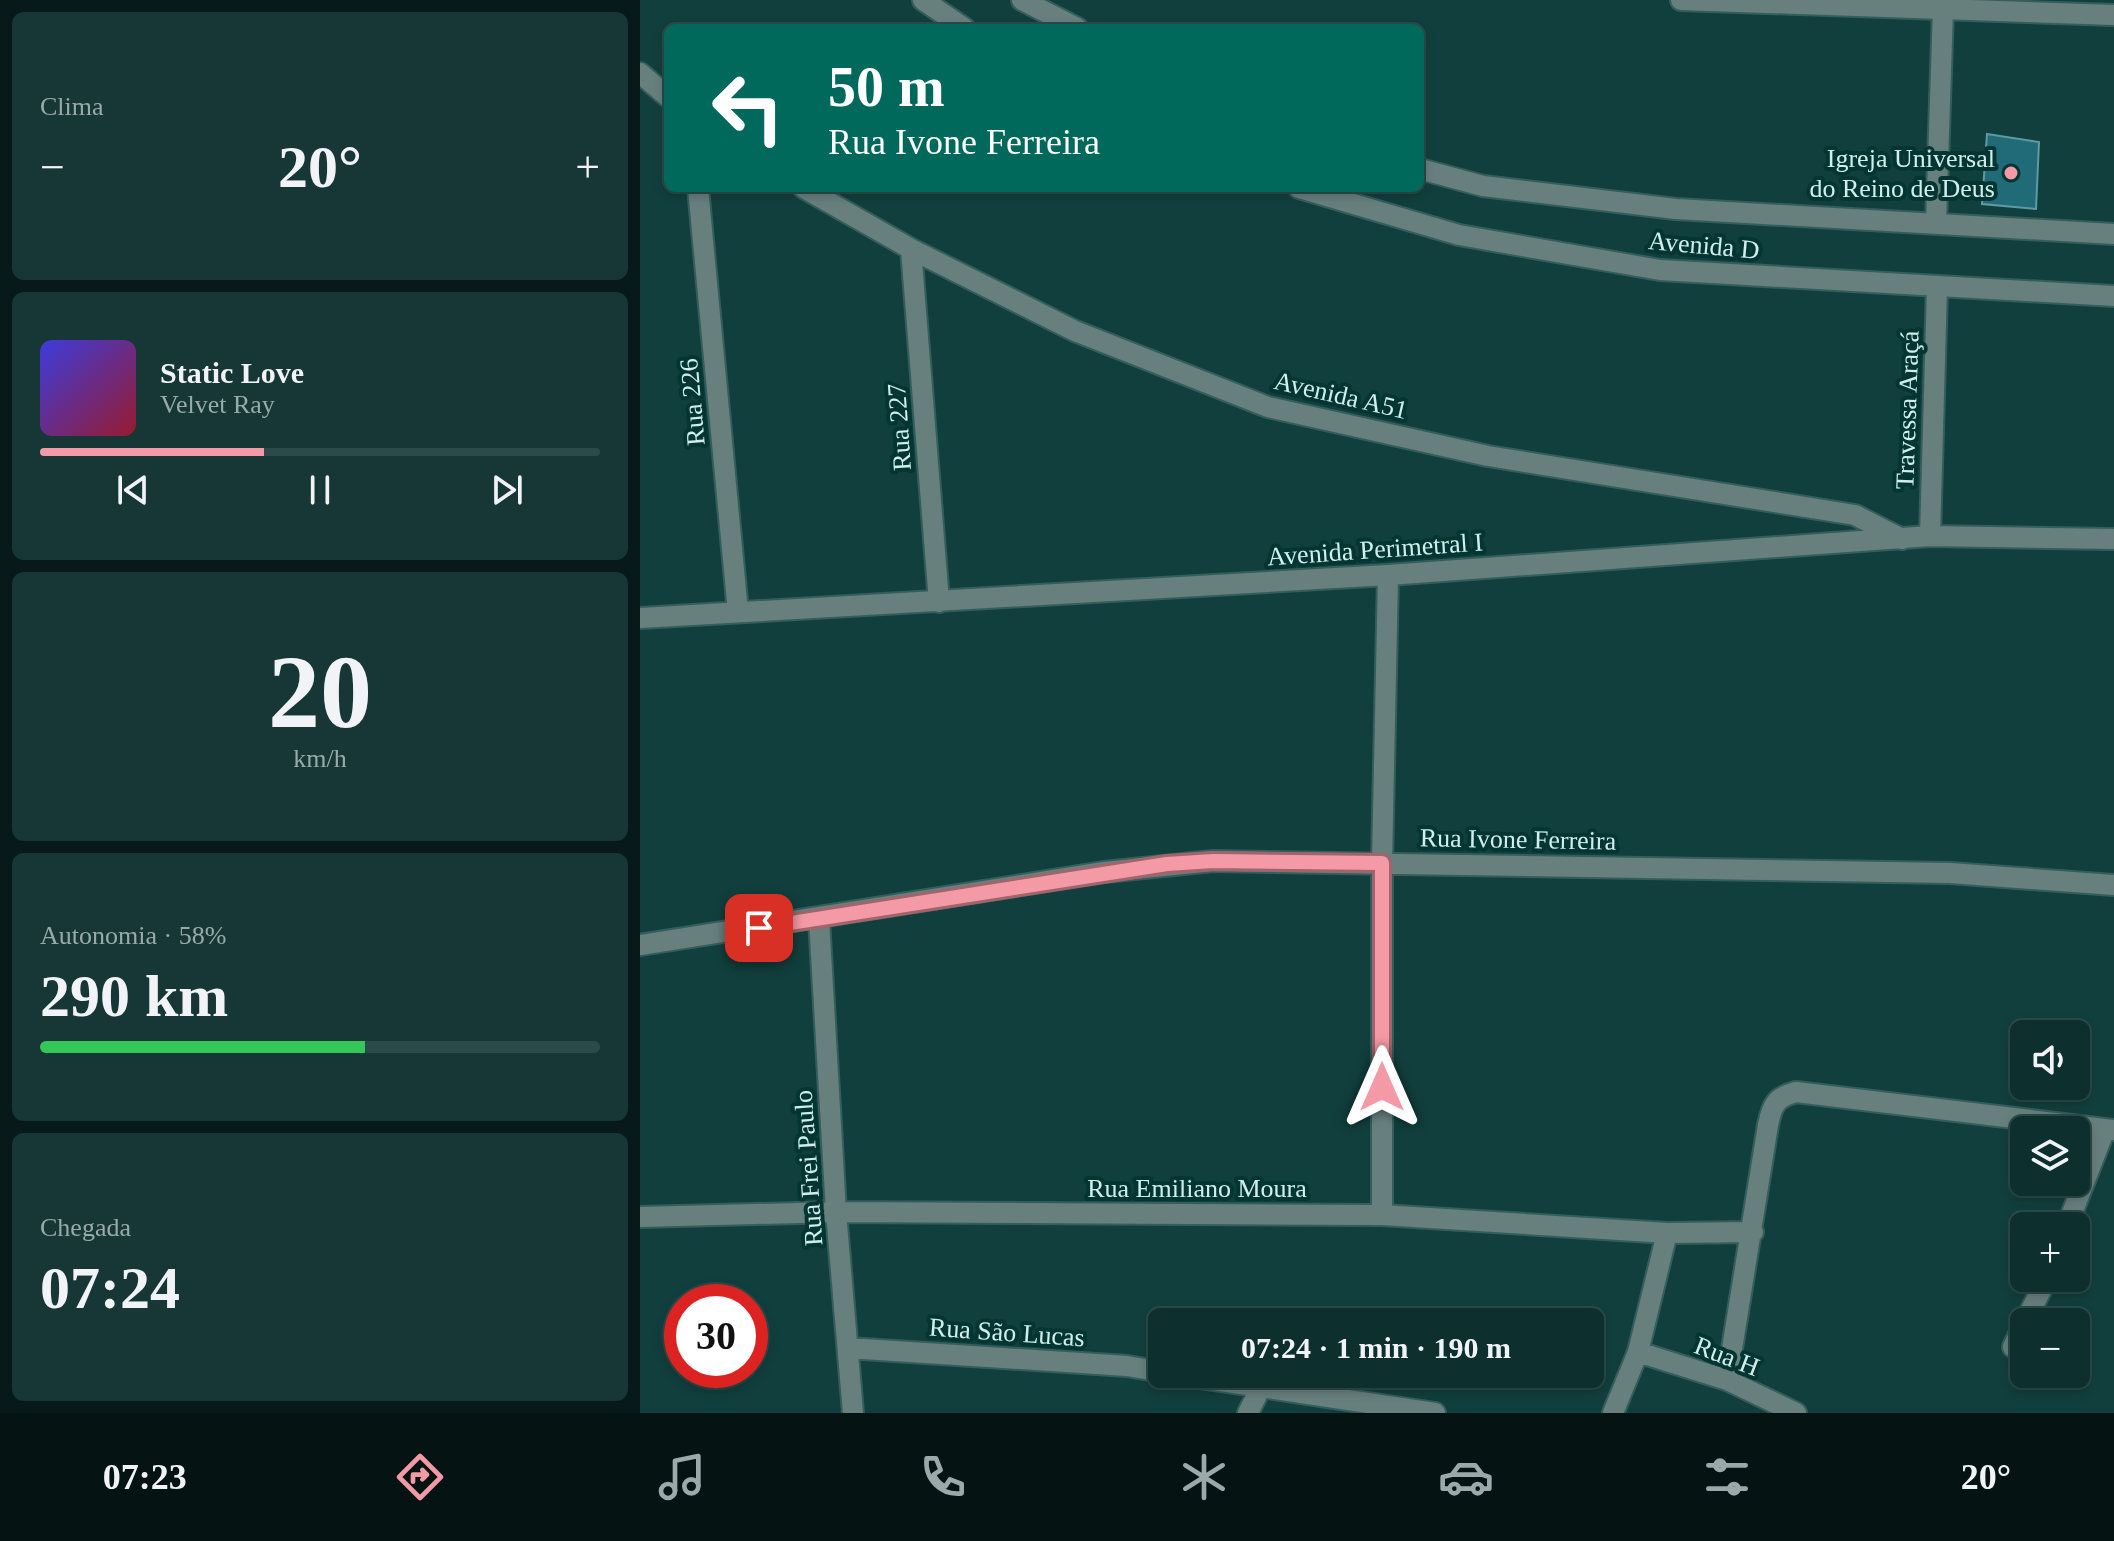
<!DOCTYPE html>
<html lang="pt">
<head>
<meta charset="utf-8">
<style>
  :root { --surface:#0d2f2e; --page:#163736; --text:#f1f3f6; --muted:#9aa9aa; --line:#2d4a4a; --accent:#f49aa6 }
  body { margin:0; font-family:"Times New Roman",serif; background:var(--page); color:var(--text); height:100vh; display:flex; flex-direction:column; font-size:30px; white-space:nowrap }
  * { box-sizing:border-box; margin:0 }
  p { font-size:26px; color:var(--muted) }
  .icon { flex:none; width:44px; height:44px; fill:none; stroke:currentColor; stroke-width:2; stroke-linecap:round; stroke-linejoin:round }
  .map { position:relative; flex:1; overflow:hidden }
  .details { display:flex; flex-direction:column; gap:12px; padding:12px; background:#071a19; width:640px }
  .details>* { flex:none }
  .hud { position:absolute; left:24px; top:24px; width:760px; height:168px; border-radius:12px; box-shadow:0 4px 12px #0003,0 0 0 2px var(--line); background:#00695c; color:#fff; overflow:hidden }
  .fabs { position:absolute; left:1370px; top:1020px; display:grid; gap:16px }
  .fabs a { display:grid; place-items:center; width:80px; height:80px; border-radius:12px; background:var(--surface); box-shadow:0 4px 12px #0003,0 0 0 2px var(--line); font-size:40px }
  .speed { position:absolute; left:24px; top:1284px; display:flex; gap:16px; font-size:40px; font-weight:700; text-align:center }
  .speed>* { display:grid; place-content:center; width:104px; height:104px; border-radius:50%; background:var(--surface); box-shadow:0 4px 12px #0003,0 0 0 2px var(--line); line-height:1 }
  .speed .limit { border:12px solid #d22; background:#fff; color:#111 }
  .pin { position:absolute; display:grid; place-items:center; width:68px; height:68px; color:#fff; margin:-34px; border-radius:16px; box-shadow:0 4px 12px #0006 }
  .me { position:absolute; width:88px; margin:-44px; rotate:0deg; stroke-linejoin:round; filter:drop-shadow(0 0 6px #0008) }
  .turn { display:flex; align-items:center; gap:28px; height:168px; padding:0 32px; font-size:36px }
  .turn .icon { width:104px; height:104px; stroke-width:2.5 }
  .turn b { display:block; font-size:56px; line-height:68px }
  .big { font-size:60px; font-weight:600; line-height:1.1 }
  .details .tile { flex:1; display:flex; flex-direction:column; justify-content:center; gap:12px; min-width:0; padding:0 28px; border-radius:12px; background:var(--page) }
  .details .dial { align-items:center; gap:0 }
  .dial b { font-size:104px; line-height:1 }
  .song { display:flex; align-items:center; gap:24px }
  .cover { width:96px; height:96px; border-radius:12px; background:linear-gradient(135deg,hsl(240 70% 55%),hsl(350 70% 35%)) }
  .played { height:8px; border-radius:4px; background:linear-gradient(90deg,var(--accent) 40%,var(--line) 40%) }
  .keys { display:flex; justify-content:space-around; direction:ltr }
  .heat { display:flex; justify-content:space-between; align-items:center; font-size:44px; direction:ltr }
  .charge { height:12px; border-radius:6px; background:linear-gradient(90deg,#34c759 58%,var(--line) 0) }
  .trip { position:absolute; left:508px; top:1308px; width:456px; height:80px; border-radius:12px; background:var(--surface); box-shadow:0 4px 12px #0003,0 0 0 2px var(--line); font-weight:600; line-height:80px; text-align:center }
  .menu { display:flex; height:128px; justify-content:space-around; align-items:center; background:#051312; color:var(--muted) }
  .menu .icon { width:56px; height:56px }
  .menu .active { color:var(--accent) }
  .menu b { font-size:36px; color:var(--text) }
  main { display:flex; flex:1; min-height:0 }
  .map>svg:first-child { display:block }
  .building { fill:#216a77; stroke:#6099a4; stroke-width:2 }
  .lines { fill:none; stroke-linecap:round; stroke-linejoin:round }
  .minor-casing { stroke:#345e5c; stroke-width:24 }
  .minor { stroke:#677f7d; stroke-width:20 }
  .route-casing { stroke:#9f646c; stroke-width:20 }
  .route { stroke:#f49aa6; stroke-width:14 }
  .poi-dot { fill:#f49aa6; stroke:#033533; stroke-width:3 }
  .labels { text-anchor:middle; stroke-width:8; stroke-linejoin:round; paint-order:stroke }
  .poi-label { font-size:26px; fill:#d1eeec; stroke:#033533; text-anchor:end }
  .street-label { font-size:26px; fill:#d1eeec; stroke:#033533 }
</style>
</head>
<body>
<main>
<section class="details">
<div class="tile"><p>Clima</p>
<div class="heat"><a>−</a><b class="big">20°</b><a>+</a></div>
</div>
<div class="tile">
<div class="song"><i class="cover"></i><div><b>Static Love</b><p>Velvet Ray</p></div></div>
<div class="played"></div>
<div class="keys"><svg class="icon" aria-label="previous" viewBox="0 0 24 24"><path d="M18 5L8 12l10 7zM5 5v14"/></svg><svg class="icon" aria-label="pause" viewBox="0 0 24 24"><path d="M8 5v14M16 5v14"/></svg><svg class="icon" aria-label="next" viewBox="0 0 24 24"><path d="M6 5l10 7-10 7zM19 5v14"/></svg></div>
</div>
<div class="tile dial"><b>20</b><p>km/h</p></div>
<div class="tile"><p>Autonomia · 58%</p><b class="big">290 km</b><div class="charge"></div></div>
<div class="tile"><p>Chegada</p><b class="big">07:24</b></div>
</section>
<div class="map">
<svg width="1474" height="1413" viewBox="0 0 1474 1413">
  <rect width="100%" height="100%" fill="#113f3d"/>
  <!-- building -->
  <path class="building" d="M1347 134 1399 142 1396 209 1342 204Z"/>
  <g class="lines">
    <defs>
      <path id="minor" d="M283 0 324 28
        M382 0 437 28
        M1041 0 1474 15
        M0 73 28 97
        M780 169 843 186 1036 209 1474 234
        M58 188 98 612
        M164 188 271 249 435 331 628 407 848 456 1215 515 1262 539
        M659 188 819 235 1020 270 1474 296
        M1296 223 1303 9
        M271 249 299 602
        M1290 536 1297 287
        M0 618 748 575 1290 536 1474 539
        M179 919 196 1212 213 1413
        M0 945 464 872 573 861 1310 873 1474 885
        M742 1215V863L748 575
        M0 1217 196 1212 742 1215 1027 1233 1113 1232
        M1427 1226 1465 1129
        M1385 1322 1407 1278
        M1373 1347 1384 1324
        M208 1348 487 1366 522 1372
        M998 1352 1087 1380 1156 1413
        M533 1374 795 1413
        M1087 1380 1128 1125C1132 1105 1136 1097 1156 1092L1474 1130
        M608 1413 620 1389
        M973 1413 998 1352 1027 1233"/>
    </defs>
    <!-- minor casing -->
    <use href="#minor" class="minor-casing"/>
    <!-- minor -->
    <use href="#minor" class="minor"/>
  </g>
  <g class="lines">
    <defs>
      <path id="route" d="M119 928 527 864 573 861 742 863V1087"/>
    </defs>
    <!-- route casing -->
    <use href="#route" class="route-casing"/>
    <!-- route -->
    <use href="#route" class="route"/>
  </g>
  <!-- markers -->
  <circle class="poi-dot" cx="1371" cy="173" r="8"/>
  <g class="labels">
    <!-- poi labels -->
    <g class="poi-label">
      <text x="1355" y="167">Igreja Universal<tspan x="1355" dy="30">do Reino de Deus</tspan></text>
    </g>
    <!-- street labels -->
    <g class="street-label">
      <text transform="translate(1064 245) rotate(5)" y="9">Avenida D</text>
      <text transform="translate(701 395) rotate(13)" y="9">Avenida A51</text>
      <text transform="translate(52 402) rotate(-95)" y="9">Rua 226</text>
      <text transform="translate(1267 410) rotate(-88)" y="9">Travessa Araçá</text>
      <text transform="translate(259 427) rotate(-94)" y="9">Rua 227</text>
      <text transform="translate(735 549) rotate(-4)" y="9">Avenida Perimetral I</text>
      <text transform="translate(878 839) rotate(1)" y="9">Rua Ivone Ferreira</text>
      <text transform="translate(168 1168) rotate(-94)" y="9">Rua Frei Paulo</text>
      <text x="557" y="1197">Rua Emiliano Moura</text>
      <text transform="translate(367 1332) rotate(4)" y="9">Rua São Lucas</text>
      <text transform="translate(1087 1356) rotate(21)" y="9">Rua H</text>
    </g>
  </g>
</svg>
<div class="fabs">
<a><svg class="icon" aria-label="sound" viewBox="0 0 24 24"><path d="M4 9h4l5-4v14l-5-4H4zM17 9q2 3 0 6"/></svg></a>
<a><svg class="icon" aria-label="layers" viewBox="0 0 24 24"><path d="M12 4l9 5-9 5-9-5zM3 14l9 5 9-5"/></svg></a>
<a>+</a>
<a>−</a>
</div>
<div class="speed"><div class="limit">30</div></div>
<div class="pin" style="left:119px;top:928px;background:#d93025"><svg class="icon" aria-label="arrive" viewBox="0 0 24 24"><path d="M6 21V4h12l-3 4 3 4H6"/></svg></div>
<svg class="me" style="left:742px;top:1087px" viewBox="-20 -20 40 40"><path d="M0-17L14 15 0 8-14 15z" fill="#f49aa6" stroke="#fff" stroke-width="4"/></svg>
<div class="trip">07:24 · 1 min · 190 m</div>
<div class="hud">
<div class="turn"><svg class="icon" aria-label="left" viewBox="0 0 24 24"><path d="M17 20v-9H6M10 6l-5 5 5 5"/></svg><div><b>50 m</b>Rua Ivone Ferreira</div></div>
</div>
</div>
</main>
<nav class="menu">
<b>07:23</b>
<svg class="icon active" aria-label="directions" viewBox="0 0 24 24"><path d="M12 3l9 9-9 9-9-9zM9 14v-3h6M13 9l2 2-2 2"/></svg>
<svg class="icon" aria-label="music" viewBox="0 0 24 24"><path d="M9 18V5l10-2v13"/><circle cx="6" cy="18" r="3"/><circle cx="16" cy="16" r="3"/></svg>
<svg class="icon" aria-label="phone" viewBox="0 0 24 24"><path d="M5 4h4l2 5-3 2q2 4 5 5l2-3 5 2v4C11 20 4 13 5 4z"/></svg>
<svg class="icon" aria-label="climate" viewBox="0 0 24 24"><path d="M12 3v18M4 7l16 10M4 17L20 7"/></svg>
<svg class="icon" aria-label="car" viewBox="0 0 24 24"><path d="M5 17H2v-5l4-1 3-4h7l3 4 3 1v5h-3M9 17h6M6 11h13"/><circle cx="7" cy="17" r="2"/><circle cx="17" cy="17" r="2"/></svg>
<svg class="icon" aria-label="filters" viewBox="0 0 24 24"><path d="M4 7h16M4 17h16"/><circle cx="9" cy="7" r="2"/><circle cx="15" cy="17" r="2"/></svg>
<b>20°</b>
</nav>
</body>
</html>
